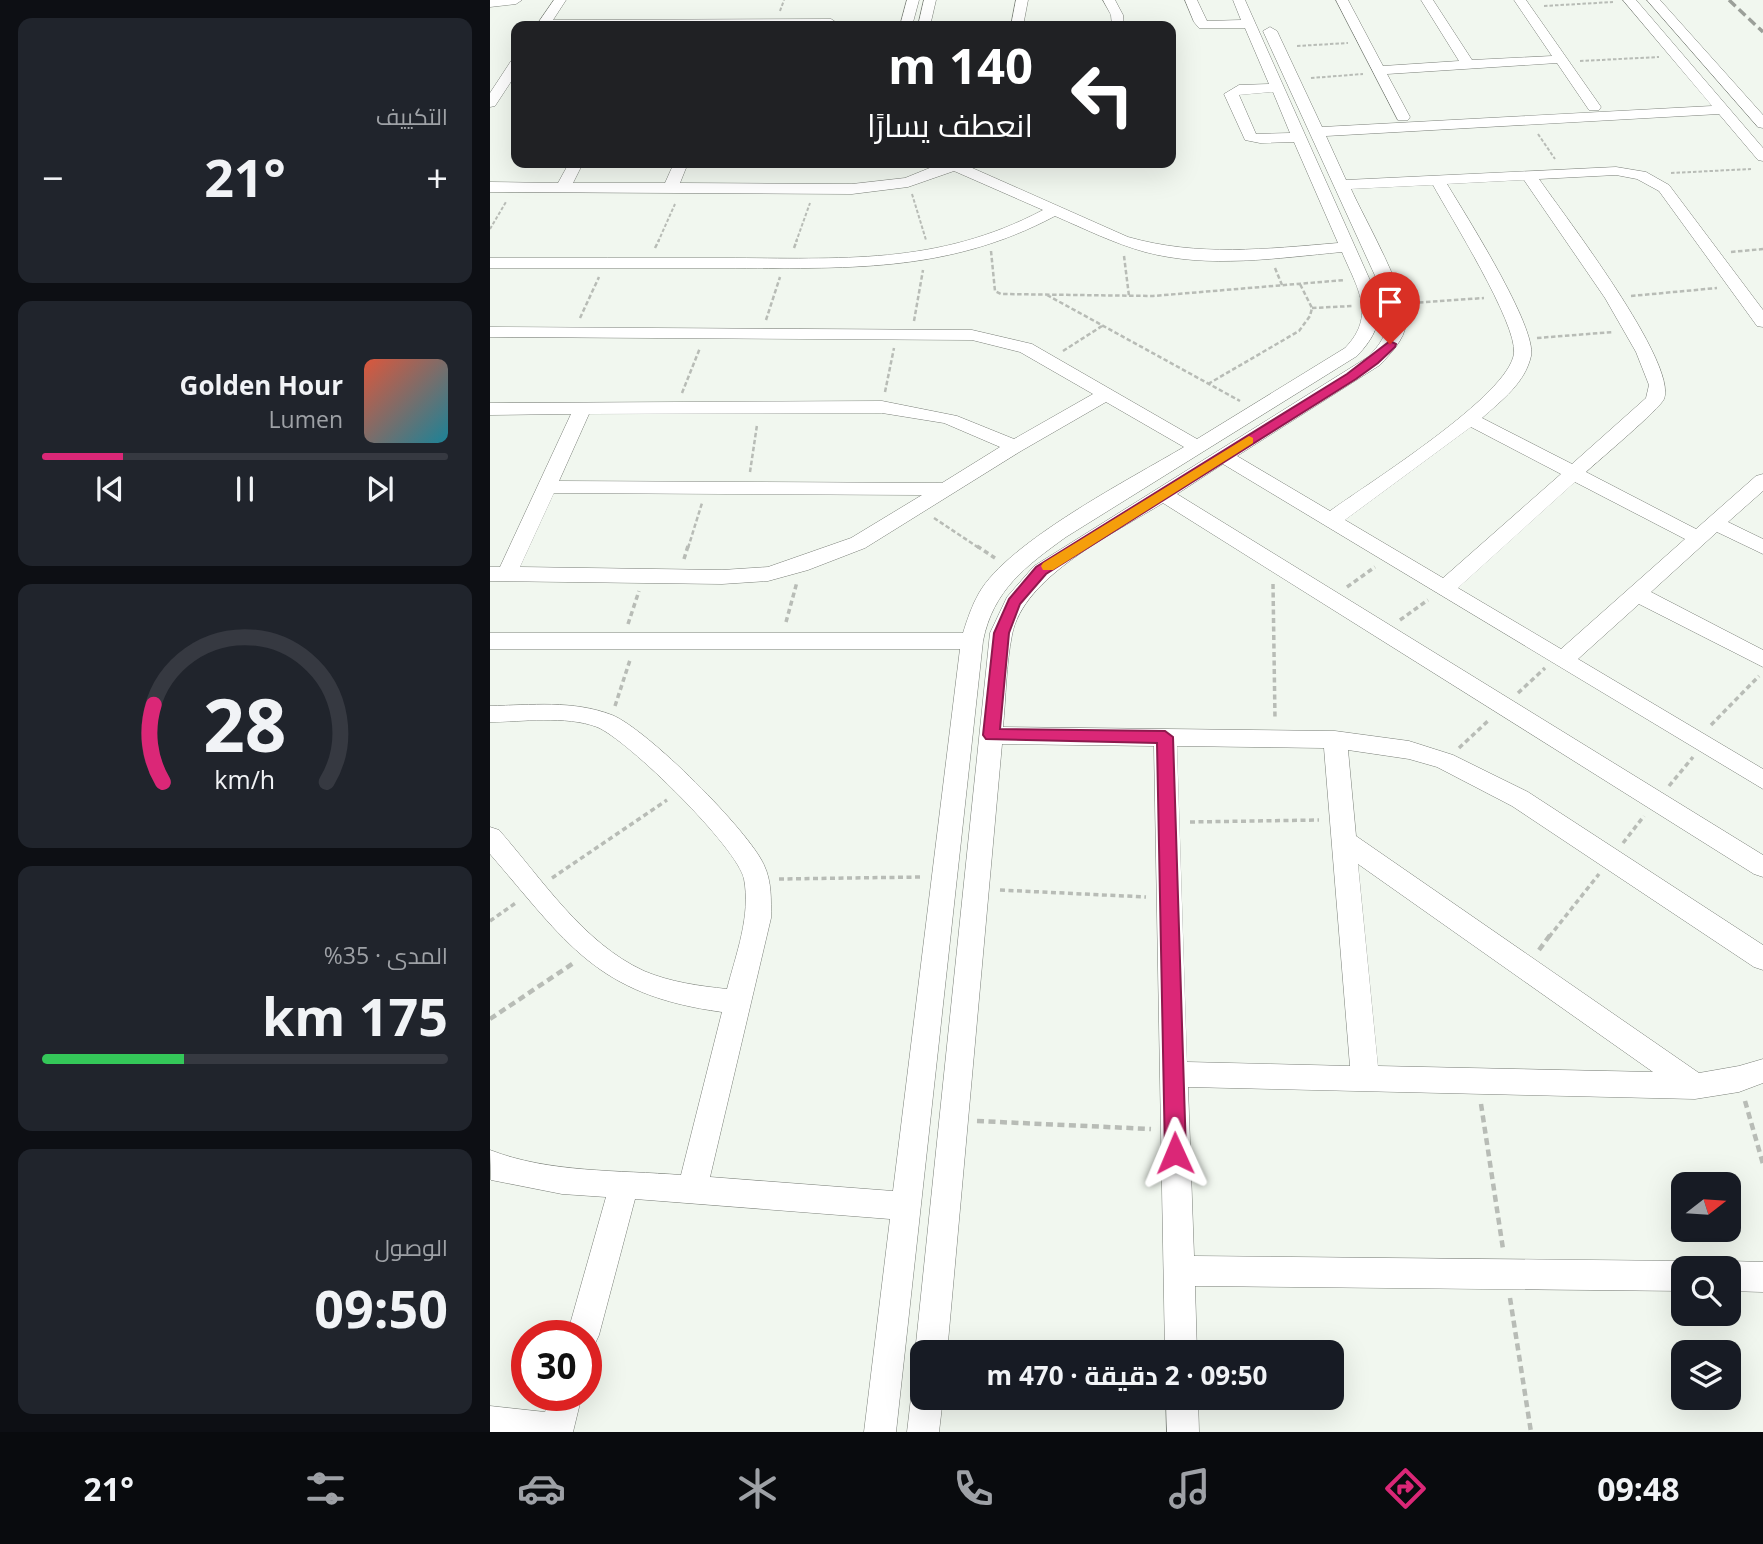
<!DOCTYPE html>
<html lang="ar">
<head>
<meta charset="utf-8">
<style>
  :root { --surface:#171b24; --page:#20242c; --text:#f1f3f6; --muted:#9ea1a6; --line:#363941; --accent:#db2777 }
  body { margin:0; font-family:"Open Sans",Cairo,sans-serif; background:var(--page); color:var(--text); direction:rtl; height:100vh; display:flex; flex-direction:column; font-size:26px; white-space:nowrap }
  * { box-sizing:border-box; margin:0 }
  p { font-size:23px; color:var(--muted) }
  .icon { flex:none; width:38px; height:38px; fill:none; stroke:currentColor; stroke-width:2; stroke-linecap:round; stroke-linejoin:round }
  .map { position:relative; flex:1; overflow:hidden; direction:ltr }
  .sheet { display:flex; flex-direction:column; gap:18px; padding:18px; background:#0d0f14; width:490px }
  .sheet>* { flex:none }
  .hud { position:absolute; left:21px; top:21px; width:665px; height:147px; border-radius:14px; box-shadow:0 7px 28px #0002; direction:rtl; background:#202124; color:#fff; overflow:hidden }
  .needle { width:46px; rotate:73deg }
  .tools { position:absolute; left:1181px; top:1172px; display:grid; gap:14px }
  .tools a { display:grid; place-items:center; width:70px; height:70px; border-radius:14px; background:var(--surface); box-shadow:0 7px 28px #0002; font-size:35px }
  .speed { position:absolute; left:21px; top:1320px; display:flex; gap:14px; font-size:35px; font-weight:700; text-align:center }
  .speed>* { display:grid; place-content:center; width:91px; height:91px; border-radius:50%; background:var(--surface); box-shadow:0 7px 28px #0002; line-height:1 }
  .speed .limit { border:10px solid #d22; background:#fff; color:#111 }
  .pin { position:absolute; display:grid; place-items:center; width:60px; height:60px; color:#fff; margin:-72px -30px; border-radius:50% 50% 50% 0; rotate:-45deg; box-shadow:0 0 7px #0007 }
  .pin .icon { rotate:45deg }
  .me { position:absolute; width:77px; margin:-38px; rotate:359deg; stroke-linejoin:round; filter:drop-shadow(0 0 5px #0008) }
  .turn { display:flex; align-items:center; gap:24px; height:147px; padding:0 28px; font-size:32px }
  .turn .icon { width:91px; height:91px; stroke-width:2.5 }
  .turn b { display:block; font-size:49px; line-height:60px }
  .big { font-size:52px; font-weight:700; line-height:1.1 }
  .sheet .tile { flex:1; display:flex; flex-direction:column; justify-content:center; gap:10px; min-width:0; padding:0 24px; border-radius:14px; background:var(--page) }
  .sheet .dial { align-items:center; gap:0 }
  .dial svg { height:182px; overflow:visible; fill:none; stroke:var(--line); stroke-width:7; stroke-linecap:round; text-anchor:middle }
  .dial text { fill:var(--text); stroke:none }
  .song { display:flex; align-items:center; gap:21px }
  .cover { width:84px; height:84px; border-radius:10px; background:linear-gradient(135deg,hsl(10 70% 55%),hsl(190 70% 35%)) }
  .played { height:7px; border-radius:4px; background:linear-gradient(90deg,var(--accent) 20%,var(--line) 20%) }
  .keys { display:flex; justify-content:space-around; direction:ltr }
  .heat { display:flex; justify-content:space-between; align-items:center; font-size:38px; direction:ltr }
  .charge { height:10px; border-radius:5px; background:linear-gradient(90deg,#34c759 35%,var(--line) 0) }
  .trip { position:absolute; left:420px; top:1340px; width:434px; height:70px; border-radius:14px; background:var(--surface); box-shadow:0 7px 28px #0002; font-weight:700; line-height:70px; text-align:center; direction:rtl }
  .tab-bar { display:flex; height:112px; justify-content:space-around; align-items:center; background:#090b0e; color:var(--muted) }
  .tab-bar .icon { width:49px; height:49px }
  .tab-bar .current { color:var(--accent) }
  .tab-bar b { font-size:32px; color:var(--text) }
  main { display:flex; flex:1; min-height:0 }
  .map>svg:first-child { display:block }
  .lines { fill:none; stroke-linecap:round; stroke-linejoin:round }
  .minor-casing { stroke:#7a7f78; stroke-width:1 }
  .path-far3 { stroke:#b8bcb6; stroke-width:2; stroke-dasharray:3.5 2; stroke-linecap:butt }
  .path-far2 { stroke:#b8bcb6; stroke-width:2.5; stroke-dasharray:4.5 2.5; stroke-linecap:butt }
  .path-far1 { stroke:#b8bcb6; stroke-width:3.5; stroke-dasharray:5 3.5; stroke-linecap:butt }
  .path { stroke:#b8bcb6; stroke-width:4.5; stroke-dasharray:7 4.5; stroke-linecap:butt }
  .minor { fill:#fff; fill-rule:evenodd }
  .rail { stroke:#9b9f99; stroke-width:3.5; stroke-dasharray:9 4.5; stroke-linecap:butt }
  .route { fill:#db2777; stroke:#8e194d; stroke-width:2 }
  .slow { fill:#f59e0b }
</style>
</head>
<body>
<main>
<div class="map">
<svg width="1273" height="1432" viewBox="0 0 1273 1432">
  <rect width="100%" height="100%" fill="#f1f7ef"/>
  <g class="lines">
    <defs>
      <path id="minor" d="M0 0H32L26 4 0 7Z
        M64 0H76L63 20 341 19 347 23 345 26H46Z
        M417 0H429L422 26H410Z
        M434 0H446L440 26H428Z
        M526 0H538L533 26H521Z
        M613 0H625L633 15 634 26H622L621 15Z
        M695 0H707L717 21 751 20 743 0H755L887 296C893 321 884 338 867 356L576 537C536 566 503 590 493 641L406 1432H374L400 1219 145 1199 109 1335 104 1346 96 1349V1335H77L116 1197 72 1194 1 1180 0 1150C59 1173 129 1170 191 1175L232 1012C106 995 77 943 0 854V827L9 830C52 879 93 943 154 971 180 982 209 986 237 989 246 954 261 916 254 879 248 848 137 739 107 727 75 715 33 722 0 722V706C41 705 83 700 122 715 157 729 259 831 274 865 282 882 281 900 281 918L220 1177 403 1191 470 649H0V633H473C477 620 482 605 489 593 518 542 640 479 694 447L616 402 531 451 375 548 318 570 278 581 232 584 0 581V567H10L81 414 0 415V403L392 401 467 416 524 439 603 394 530 352 482 340 0 337V327L482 330 542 344 707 439 855 348C887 315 867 288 852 252 787 258 719 269 655 252 623 243 595 229 565 216 456 274 354 268 234 268 156 268 78 268 0 268V258C78 258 157 258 235 258 350 258 447 266 553 210L464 171 418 187 362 194 0 192V182L68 183 79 163H93L83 183H175L184 163H198L190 183 362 184 415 178 452 163H471L638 237C708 257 776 249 848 243L804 142 770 143 755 140 734 94 749 85 779 84 755 28H709L704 22ZM783 92 800 133 766 134 749 95ZM392 413 454 423 510 447 452 483 69 481 99 414ZM64 493 432 495 361 538 278 567 232 570 30 567Z
        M846 0H858L893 66 969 61 931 0H943L982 60 1062 56 1024 0H1036L1111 107 1109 110H1099L1067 63 897 74 920 117 918 120H908Z
        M1133 0H1146L1273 148V161L1268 160 1229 114 836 136 856 180 1126 167 1156 172 1179 185 1273 310V327L1267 326 1169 191 1147 179 1126 175 1049 179C1074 215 1188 363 1174 399 1170 409 1109 460 1096 472L1206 529 1266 476 1273 474V491L1238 522 1273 539V554L1227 532 1161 592 1273 650V667L1149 604 1088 659 1273 769V789L733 464 687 494 1273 855V877L1264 874 673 503C625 533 533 576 522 635 516 665 516 697 513 727L845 731 919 741 963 755 1038 792 1273 945V970L1264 967 1022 806 947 767 919 759 858 750 866 836 1209 1073 1249 1066 1273 1059V1083L1249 1092 1205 1099 698 1087 704 1256 1194 1261 1205 1265 1206 1269H1194V1291L705 1286 707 1353H675L664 746 512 744 457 1353H432V1365L430 1364 425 1353 500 633 517 597 544 566 878 357C894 341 901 327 898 304L773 31 780 27 787 31 832 127 1222 106ZM1034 180 1115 298 1146 352 1159 385 1156 398 1082 464 992 418C1012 400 1035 383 1041 356 1047 327 975 214 957 184ZM943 185C960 216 1027 323 1024 353 1020 395 877 484 840 511L747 456 890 365C901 353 914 340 916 324 919 296 874 218 861 189ZM981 427 1071 474 953 578 855 520ZM1085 482 1195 539 1071 649 968 588ZM687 746 834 748 860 1066 697 1062ZM868 864 1163 1072 888 1066Z
        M1157 0H1170L1273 115V128L1268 127Z
        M26 60V74L5 106 0 107V93L21 61Z
        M1239 1261 1273 1262V1292L1239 1291V1269H1227L1228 1265Z
        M432 1384V1398H453L449 1432H417L421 1398 426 1387Z
        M60 1395H92L83 1432H0V1406L55 1412Z
        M676 1398H708L709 1432H677Z"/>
    </defs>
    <!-- minor casing -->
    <use href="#minor" class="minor-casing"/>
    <!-- path-far3 -->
    <path class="path-far3" d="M1054 6 1123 2
      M290 11 294 0
      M357 23H401
      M807 46 858 43
      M1090 61 1169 57
      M821 78 873 74
      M1048 134 1065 159
      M1181 173 1261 169
      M422 194 436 240
      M0 229 16 202
      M168 242 185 204
      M306 242 320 203"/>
    <!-- path-far2 -->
    <path class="path-far2" d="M165 248 169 240
      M304 248 307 240
      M501 251 505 291 511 294 663 296 855 280
      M1241 252 1273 249
      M634 256 639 296
      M785 268 792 285
      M557 295 750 401
      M1141 296 1227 288
      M922 303 994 298
      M822 308 862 306
      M90 318 109 277
      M276 320 290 277
      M424 321 433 270
      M1047 338 1123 332
      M573 351 612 326
      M718 384 809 331 820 316 822 308 810 284
      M395 392 404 348
      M192 393 210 348
      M260 472 267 425
      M444 518 489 548
      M198 548 212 503"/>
    <!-- path-far1 -->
    <path class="path-far1" d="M487 546 505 558
      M194 559 198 546
      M783 584 785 719
      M857 587 885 567
      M910 620 938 600
      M296 622 307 582
      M138 624 149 591
      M1028 693 1055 668
      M125 706 140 660
      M1221 725 1269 676
      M969 748 999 720
      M1179 786 1203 757
      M700 822 829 820
      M1133 843 1154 816
      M62 878 177 800
      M289 879 432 877
      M510 890 656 897
      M0 921 27 902
      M1059 937 1109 874"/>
    <!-- path -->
    <path class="path" d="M1049 950 1060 935
      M0 1019 85 962
      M1255 1101 1273 1164
      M991 1104 1013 1249
      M487 1121 661 1129
      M1020 1298 1041 1432"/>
    <!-- minor -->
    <use href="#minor" class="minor"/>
    <!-- rail -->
    <path class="rail" d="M1239 0 1273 32"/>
  </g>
  <!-- route -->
  <path class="route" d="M900 341 906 344 905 347 888 363 866 379 556 574 530 604 519 633 510 729 675 731 683 737 696 1153 693 1160 685 1163 678 1160 675 1153 667 743 496 739 493 735 504 633 519 599 546 567 857 374Z"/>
  <!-- slow -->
  <path class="slow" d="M759 436 763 438V443L563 570H553L551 566 553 563Z"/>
</svg>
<div class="tools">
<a><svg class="needle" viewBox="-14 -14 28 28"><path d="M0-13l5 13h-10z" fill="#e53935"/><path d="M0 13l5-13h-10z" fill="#9ea1a6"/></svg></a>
<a><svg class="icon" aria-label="search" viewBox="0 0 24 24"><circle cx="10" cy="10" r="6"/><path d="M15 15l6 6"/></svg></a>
<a><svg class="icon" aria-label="layers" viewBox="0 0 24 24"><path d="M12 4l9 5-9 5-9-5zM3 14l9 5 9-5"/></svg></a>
</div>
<div class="speed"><div class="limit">30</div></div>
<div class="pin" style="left:900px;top:344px;background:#d93025"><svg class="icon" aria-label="arrive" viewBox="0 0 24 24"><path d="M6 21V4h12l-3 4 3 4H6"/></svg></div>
<svg class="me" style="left:685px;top:1153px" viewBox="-20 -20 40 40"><path d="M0-17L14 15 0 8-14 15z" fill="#db2777" stroke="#fff" stroke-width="4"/></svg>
<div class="trip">09:50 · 2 دقيقة · 470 m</div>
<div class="hud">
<div class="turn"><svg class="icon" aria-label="left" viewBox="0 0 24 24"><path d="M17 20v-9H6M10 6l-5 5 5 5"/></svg><div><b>140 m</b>انعطف يسارًا</div></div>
</div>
</div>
<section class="sheet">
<div class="tile"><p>التكييف</p>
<div class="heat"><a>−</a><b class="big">21°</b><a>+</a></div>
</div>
<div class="tile">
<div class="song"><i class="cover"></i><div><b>Golden Hour</b><p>Lumen</p></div></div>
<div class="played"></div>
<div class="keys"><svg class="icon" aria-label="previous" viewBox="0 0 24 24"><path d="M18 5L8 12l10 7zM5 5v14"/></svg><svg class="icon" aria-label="pause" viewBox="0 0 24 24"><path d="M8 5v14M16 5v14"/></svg><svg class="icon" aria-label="next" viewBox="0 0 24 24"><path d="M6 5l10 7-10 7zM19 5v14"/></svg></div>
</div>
<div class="tile dial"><svg viewBox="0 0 100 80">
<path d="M14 69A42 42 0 1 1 86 69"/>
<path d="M14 69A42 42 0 0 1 10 35" stroke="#db2777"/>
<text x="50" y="56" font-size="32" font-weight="700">28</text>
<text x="50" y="72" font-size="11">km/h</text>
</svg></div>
<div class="tile"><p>المدى · 35%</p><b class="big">175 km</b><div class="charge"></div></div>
<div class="tile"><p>الوصول</p><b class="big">09:50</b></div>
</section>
</main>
<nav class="tab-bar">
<b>09:48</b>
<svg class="icon current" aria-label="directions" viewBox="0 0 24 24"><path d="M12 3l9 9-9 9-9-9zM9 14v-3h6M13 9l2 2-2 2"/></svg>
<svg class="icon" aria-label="music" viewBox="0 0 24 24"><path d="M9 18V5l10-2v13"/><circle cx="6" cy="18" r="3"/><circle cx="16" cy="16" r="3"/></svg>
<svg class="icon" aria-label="phone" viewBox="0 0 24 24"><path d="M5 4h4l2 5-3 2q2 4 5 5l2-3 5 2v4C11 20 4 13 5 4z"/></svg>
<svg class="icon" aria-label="climate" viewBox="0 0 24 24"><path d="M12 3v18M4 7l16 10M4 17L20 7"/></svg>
<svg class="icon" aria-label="car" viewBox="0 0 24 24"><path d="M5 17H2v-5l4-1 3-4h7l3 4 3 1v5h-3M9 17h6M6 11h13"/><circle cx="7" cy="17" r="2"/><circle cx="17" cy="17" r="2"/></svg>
<svg class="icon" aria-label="filters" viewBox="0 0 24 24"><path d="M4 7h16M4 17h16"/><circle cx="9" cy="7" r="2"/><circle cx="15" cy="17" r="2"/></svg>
<b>21°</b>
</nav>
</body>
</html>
